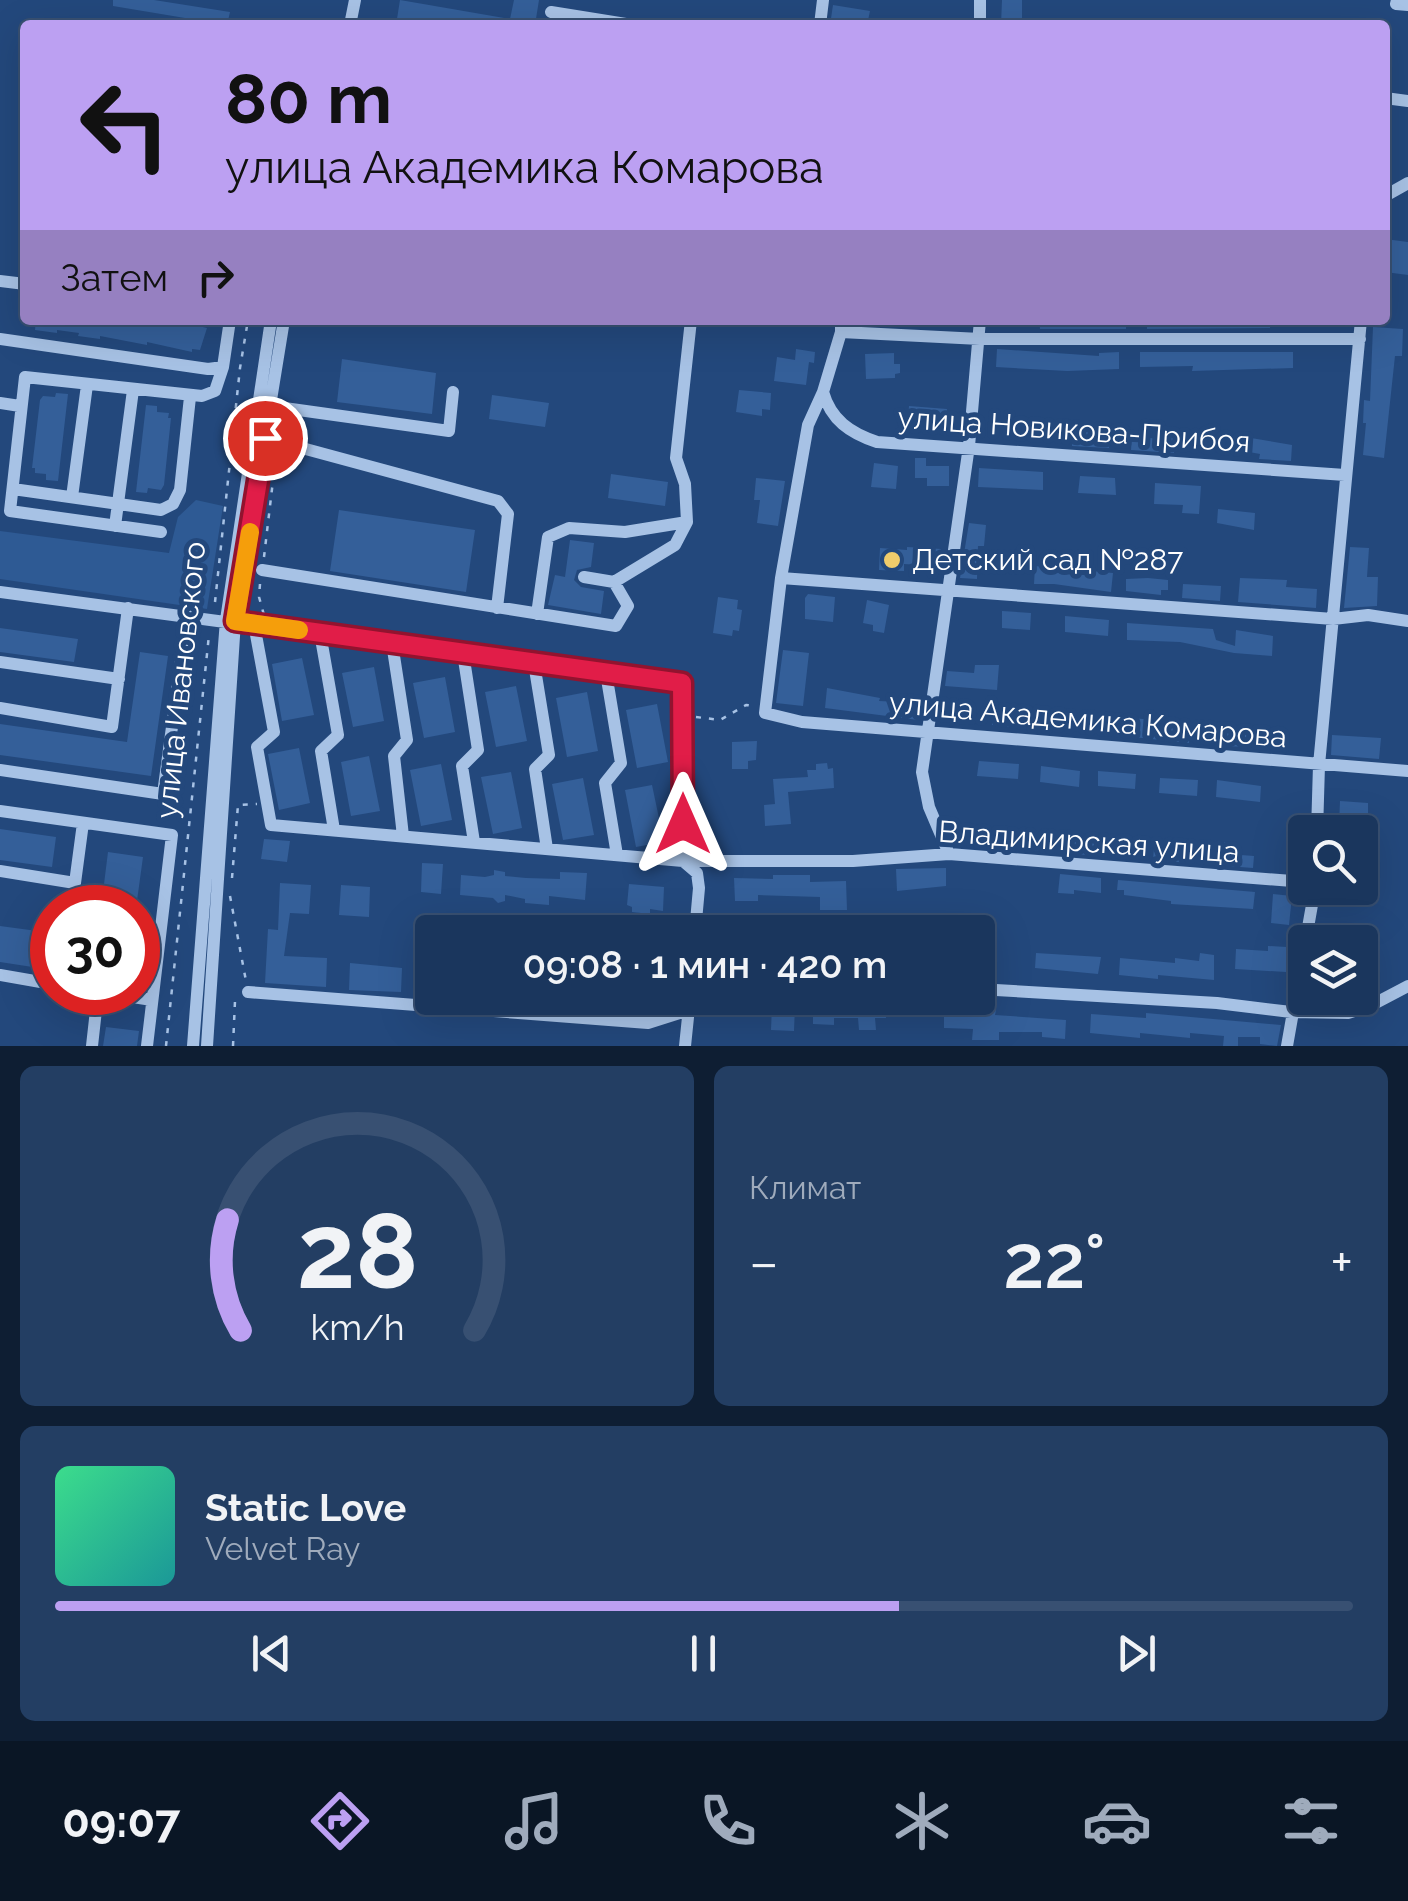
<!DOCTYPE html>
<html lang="ru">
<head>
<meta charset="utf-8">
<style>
  :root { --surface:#1a365d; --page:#233e63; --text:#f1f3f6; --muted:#9fabbc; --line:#385072; --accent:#bca0f2 }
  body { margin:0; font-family:Raleway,sans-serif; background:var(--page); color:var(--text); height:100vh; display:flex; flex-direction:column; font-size:38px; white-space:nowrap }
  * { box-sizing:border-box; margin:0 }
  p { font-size:32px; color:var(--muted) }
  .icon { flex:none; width:55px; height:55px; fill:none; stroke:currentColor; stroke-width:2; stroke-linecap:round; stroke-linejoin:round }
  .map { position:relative; height:1046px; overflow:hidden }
  .details { display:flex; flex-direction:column; gap:20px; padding:20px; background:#0e1e33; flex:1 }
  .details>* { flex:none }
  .guide { position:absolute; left:20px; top:20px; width:1370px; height:305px; border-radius:10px; box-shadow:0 10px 40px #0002,0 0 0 2px var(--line); background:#bca0f2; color:#111; overflow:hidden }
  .tools { position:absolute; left:1288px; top:815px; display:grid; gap:20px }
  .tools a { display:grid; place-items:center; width:90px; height:90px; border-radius:10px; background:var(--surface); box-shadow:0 10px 40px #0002,0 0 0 2px var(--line); font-size:50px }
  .speed { position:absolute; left:30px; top:885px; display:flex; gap:20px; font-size:50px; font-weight:700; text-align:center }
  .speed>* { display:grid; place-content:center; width:130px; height:130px; border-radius:50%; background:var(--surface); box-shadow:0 10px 40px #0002,0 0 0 2px var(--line); line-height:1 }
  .speed .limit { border:15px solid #d22; background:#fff; color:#111 }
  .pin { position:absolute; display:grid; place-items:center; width:85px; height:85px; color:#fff; margin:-42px; border:5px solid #fff; border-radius:50%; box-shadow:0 2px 10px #0007 }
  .me { position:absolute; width:110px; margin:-55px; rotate:0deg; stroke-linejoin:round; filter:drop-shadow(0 0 8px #0008) }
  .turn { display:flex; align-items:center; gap:35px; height:210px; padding:0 40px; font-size:45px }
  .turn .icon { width:130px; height:130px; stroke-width:2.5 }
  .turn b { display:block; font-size:70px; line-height:85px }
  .then { display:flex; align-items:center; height:95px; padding:0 40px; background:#0003; gap:20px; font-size:38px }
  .big { font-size:75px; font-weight:600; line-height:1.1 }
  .details .tile { flex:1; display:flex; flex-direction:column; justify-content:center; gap:15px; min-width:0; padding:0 35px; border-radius:15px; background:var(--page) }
  .details .dial { align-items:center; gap:0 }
  .dial svg { height:260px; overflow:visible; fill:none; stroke:var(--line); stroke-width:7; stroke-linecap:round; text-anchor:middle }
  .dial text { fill:var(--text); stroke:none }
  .song { display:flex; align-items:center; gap:30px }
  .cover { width:120px; height:120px; border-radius:15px; background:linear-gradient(135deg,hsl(150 70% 55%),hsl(180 70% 35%)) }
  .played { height:10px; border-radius:5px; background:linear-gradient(90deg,var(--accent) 65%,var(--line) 65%) }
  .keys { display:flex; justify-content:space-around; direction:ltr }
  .heat { display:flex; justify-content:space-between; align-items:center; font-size:55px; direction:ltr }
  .details .tiles { flex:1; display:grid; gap:20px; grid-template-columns:1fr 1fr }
  .tile:last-child { grid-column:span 2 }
  .trip { position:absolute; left:415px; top:915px; width:580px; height:100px; border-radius:10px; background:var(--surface); box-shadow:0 10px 40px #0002,0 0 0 2px var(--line); font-weight:600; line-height:100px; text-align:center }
  .menu { display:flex; height:160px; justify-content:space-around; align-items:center; background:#0a1625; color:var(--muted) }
  .menu .icon { width:70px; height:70px }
  .menu .on { color:var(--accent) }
  .menu b { font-size:45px; color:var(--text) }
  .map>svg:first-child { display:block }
  .green { fill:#2e5a94 }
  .building { fill:#345f99 }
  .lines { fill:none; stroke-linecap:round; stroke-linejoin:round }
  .path { stroke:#a7c2e5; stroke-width:2.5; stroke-dasharray:5 8; stroke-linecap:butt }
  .minor { stroke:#a7c2e5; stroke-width:12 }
  .route-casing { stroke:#92132f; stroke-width:25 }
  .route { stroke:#e11d48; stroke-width:18 }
  .slow { stroke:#f59e0b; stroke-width:18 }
  .poi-dot { fill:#f0cc6b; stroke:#23487c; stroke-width:4 }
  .labels { text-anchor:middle; stroke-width:10; stroke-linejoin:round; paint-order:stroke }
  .street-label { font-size:30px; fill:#fff; stroke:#23487c }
  .poi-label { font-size:30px; fill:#fff; stroke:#23487c; text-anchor:start }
</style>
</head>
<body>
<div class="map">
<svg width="1408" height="1046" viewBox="0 0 1408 1046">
  <rect width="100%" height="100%" fill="#23487c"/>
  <!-- green -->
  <path class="green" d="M196 500 223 506 207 609 0 579V531L169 553 178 517Z"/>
  <!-- building -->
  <path class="building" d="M113 0H154L230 12 227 25 113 6Z
    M400 0 510 19 514 0H539L535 25H396Z
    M1002 0H1022V25H1001Z
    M833 5 870 11 867 25H830Z
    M1385 239 1408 242V275L1385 272Z
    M36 320H174L207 328 200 350 192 349V352L147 342V345L100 336V339L78 336 79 333 57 330V333L35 330Z
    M1039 320H1126V329H1040Z
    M1147 320H1270V328L1147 329Z
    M1373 327 1403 329 1402 356H1395L1384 458 1363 455 1366 423H1363L1364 400 1370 401Z
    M796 349 815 352 814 363 809 362 806 385 774 381 777 357 795 360Z
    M997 349 1099 356V353L1119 352V369L1067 371 996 367Z
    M1140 352H1293V368L1192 371 1193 366 1140 367Z
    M894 353V364H900V373L895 374V378L866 379 865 354Z
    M342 359 436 373 432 414 337 402Z
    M739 390 771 393 770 410 762 409V416L736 412Z
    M56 393 68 394 58 481 46 480V474L35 473V468H32L40 400 43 396 55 397Z
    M492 395 549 403 545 427 489 419Z
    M146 405 157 406V412L169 413 168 418H171L164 485 161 490 148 488 147 493 136 492Z
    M909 406 947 409 945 433 915 430V419H908Z
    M1095 430 1114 432V441H1109V448L1072 446 1073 431Z
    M1160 430 1175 432 1174 453 1131 450 1132 436 1159 439Z
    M1251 438 1292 445 1291 461 1259 459 1260 454 1249 452Z
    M915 458H926V466H949V486H927V478H915Z
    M874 463 898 466 896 489 871 487Z
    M979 468 1043 472V490L978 487Z
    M611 474 668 482 665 506 608 498Z
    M1080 476 1115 478 1116 495 1078 493Z
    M756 478 785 481 778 526 757 523 760 500H754Z
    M1155 483 1201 486 1199 514 1182 513 1183 505 1154 504Z
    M1218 509 1255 513 1254 530 1217 523Z
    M339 510 475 530 466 592 330 571Z
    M969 523 986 525 984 546H978L977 579 960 578Z
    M570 540 594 543 591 567 577 570 574 580 581 587 604 591 601 614 548 605 555 575 565 577Z
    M907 547 941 549 940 566 904 564V571L879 570 880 548 907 550Z
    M1350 547 1369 548 1367 577H1378L1377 606 1344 608Z
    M1035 566 1113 573 1111 592 1054 584H1034Z
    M1148 578 1168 580V590H1161V595L1126 591V579Z
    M1240 578 1287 580 1286 587 1317 589 1316 608 1238 602Z
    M1183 584 1221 586 1220 601 1182 598Z
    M808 594 835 597 833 622 805 619V598Z
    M718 597 738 600 737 609 742 610 739 631 733 630 732 636 713 633Z
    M867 600 889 605 884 633 873 631V625L863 623Z
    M1002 611 1031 613 1030 630 1002 628Z
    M1065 616 1109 620 1108 636 1065 632Z
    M1127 623 1213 629 1216 640 1235 646 1236 630 1273 636 1272 656 1234 653 1180 642 1127 640Z
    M0 628 78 639 74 662 0 652Z
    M783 650 809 653 803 706 776 703Z
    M140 652 168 656 151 776 0 755V724L127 742Z
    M302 658 314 715 282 721 272 664Z
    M975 665H999L997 690 945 686 947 671 974 673Z
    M374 667 384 721 353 727 342 673Z
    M445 677 455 732 424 738 413 683Z
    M516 686 527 741 496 747 485 692Z
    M827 688 880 698 879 701 899 702 900 697 922 699 918 720 825 708Z
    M587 692 598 751 567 757 556 698Z
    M657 704 668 762 637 768 626 710Z
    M994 708 1039 714 1038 729 992 725Z
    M1096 715 1190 723 1189 743 1114 735V725L1095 722Z
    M1218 728 1256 729 1255 747 1218 746Z
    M1332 735 1381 738 1379 759 1331 755Z
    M757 741 756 760 748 761V769H732V742Z
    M299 748 310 803 279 810 268 754Z
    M369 756 380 811 351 816 341 762Z
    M979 761 1019 764 1018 779 977 776Z
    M827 763 828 769 833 768 834 788 788 792 791 824 765 826 764 805 775 804 773 779 808 777 807 770H816V764Z
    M441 764 452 820 421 826 410 770Z
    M1041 766 1080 771 1079 787 1040 782Z
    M1098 771 1136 774 1135 789 1098 786Z
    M511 772 522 828 493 834 481 777Z
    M583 778 594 835 563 840 552 784Z
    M1160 778 1198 780 1197 796 1159 793Z
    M1217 780 1261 786 1260 802 1216 797Z
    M652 785 664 842 636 847 625 790Z
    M1340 801 1368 803V827L1339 824Z
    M0 829 56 837 52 867 0 860Z
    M990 830 1045 835V851L988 847Z
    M1063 837 1102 840 1101 856 1062 853Z
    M264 839 290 841 287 862 261 859Z
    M1215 842H1229L1228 854 1254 856 1253 868 1214 865Z
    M1154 848H1191L1190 863 1153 860Z
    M108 852 143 857 136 908H101Z
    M422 863 443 864 441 894 421 892Z
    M946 868V886L897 891 896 869Z
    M494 870 505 872V876L526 878 560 879V872L587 873 585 900 549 896V905L525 903V899L505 895V901L498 903 493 898 460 895 461 875 485 877 494 875Z
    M1060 874 1101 878V893L1074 890V894L1058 893Z
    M773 875H810V882L846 881 847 910H820V897L758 895V901H735L734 878 773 879Z
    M1118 880 1255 892 1253 909 1171 904V901L1124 895V890H1117Z
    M280 883 311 885 309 914 290 913 284 956 327 958 326 987 265 983 268 929 278 930Z
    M629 884 664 887 663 911 650 909V914L632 912V907L627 905Z
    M341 885 370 887 369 917 339 915Z
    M1273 894 1292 896 1289 925 1271 923Z
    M0 926 52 933V970L0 962Z
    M1268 946 1287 947 1286 972 1235 969 1236 949 1268 951Z
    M1036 953 1101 957 1098 974 1035 968Z
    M1200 953 1214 955V980L1158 975V979L1119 975 1120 958 1175 963V958L1199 961Z
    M350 963 402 968 401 992 349 990Z
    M885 999 886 1018H875L876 1030H859L858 1018H834V1025L813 1024V1004Z
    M772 1005 795 1006 794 1031 771 1030Z
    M944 1010H996L995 1015 1066 1020 1065 1039 1042 1037V1032H999V1040H972L973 1029 944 1028Z
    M1146 1013 1281 1025 1277 1046 1260 1044V1037H1238V1046H1223L1224 1036 1190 1033V1038L1140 1033V1038L1090 1033 1091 1014 1146 1018Z
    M106 1027 139 1031 137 1046H103Z"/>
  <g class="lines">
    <!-- path -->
    <path class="path" d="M264 557 276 455
      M260 584 259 597 264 615
      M215 602 240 368 248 320
      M696 717 720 720 746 705 754 706
      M232 878 238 805 257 804
      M230 896 246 981
      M166 1046 209 635
      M233 1046 235 1001 238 999"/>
    <!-- minor -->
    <path class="minor" d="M980 0V25
      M1397 0 1396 4 1408 5
      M551 12 632 25
      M350 25 355 0
      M820 25 823 0
      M1385 98 1408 101
      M1385 196 1408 183
      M0 281 25 284
      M841 320V332L823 392 808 425 781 578 765 713 802 722 1408 771
      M841 332 980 339H1360
      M0 339 208 369 223 367
      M823 392C831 420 850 433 877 442L1345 475
      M0 403 20 406
      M270 406 449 431 453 392
      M265 438 498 501 508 514 497 608
      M13 489 161 510 173 504 180 490 190 397
      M72 497 87 385
      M115 526 133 390
      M161 532 10 511 25 377 202 396 215 391 223 367 230 320
      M262 570 616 626 628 606 614 582
      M584 577 614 582 675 545 687 522 685 484 676 458 691 320
      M781 578 1333 619 1368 615 1408 621
      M0 592 682 683 683 861 697 873 699 888 695 932
      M537 614 548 537 569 528 625 532 687 522
      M254 624 274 732 257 747 271 825 683 861H853L949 854 1305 882
      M320 633 338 735 321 751 334 830
      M392 643 407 740 394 756 403 836
      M463 653 478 750 462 766 474 842
      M0 662 119 679
      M534 663 549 755 535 769 547 849
      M606 673 621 763 605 783 617 855
      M0 708 112 727 128 608
      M0 770 163 794 187 615
      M0 811 172 835 147 1046
      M1317 832 1319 765 1361 320
      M949 854 929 807 922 772 969 446 980 320
      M0 871 75 883 83 823
      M0 975 52 984
      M978 989 1217 1003 1291 1012 1348 1013 1370 1006 1408 986
      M101 992 152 1000
      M248 992 648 1023 727 998
      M92 1046 98 992
      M193 1046 226 620 271 320
      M207 1046 235 621 284 320
      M685 1046 690 998
      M1287 1046 1315 888"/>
  </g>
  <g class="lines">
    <defs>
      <path id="route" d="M265 438 235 621 682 683 683 824"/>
    </defs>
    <!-- route casing -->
    <use href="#route" class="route-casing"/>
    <!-- route -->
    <use href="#route" class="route"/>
    <!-- slow -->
    <path class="slow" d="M250 532 235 621 299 630"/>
  </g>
  <!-- markers -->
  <circle class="poi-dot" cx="892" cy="560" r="10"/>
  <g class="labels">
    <!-- street labels -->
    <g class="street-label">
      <text transform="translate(1074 430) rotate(4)" y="10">улица Новикова-Прибоя</text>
      <text transform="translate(181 680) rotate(-84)" y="10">улица Ивановского</text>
      <text transform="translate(1088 720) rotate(5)" y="10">улица Академика Комарова</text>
      <text transform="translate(1089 842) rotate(4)" y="10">Владимирская улица</text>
    </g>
    <!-- poi labels -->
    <g class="poi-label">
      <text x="912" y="570">Детский сад №287</text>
    </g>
  </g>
</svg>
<div class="tools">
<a><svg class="icon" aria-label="search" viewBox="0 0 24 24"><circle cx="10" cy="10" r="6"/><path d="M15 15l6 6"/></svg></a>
<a><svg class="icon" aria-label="layers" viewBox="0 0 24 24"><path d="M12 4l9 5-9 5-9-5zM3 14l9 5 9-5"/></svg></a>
</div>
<div class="speed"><div class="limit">30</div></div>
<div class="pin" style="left:265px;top:438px;background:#d93025"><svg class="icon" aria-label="arrive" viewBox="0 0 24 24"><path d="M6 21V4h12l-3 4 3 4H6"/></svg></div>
<svg class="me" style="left:683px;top:824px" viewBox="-20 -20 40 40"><path d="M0-17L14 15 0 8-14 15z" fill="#e11d48" stroke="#fff" stroke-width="4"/></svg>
<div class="trip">09:08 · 1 мин · 420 m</div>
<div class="guide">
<div class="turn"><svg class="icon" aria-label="left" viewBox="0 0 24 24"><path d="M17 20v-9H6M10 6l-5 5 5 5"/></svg><div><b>80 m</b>улица Академика Комарова</div></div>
<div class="then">Затем<svg class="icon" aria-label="right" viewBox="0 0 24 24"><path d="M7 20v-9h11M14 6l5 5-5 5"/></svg></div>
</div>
</div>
<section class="details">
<div class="tiles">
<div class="tile dial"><svg viewBox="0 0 100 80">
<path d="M14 69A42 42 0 1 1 86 69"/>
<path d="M14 69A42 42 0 0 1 10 35" stroke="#bca0f2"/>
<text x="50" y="56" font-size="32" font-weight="700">28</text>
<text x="50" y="72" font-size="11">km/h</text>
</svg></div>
<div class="tile"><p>Климат</p>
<div class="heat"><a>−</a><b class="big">22°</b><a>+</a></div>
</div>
<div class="tile">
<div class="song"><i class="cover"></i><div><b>Static Love</b><p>Velvet Ray</p></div></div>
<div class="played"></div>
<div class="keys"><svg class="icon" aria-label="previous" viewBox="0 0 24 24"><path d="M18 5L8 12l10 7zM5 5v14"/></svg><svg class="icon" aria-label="pause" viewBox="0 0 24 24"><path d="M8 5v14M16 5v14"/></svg><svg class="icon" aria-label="next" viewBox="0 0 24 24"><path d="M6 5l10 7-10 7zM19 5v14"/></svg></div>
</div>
</div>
</section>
<nav class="menu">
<b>09:07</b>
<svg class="icon on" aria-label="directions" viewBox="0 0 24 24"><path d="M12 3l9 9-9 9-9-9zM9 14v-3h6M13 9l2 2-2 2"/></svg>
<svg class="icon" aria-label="music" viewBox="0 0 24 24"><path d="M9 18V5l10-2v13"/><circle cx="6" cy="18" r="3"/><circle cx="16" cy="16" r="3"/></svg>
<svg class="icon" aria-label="phone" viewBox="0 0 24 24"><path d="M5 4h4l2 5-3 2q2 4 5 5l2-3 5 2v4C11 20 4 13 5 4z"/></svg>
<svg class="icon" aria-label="climate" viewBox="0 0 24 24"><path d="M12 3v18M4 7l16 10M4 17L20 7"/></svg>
<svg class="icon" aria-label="car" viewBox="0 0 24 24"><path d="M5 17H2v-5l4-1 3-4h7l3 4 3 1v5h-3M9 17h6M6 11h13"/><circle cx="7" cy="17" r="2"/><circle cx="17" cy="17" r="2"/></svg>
<svg class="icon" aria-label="filters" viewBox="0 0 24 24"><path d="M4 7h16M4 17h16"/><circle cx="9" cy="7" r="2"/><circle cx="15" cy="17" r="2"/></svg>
</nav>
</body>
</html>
